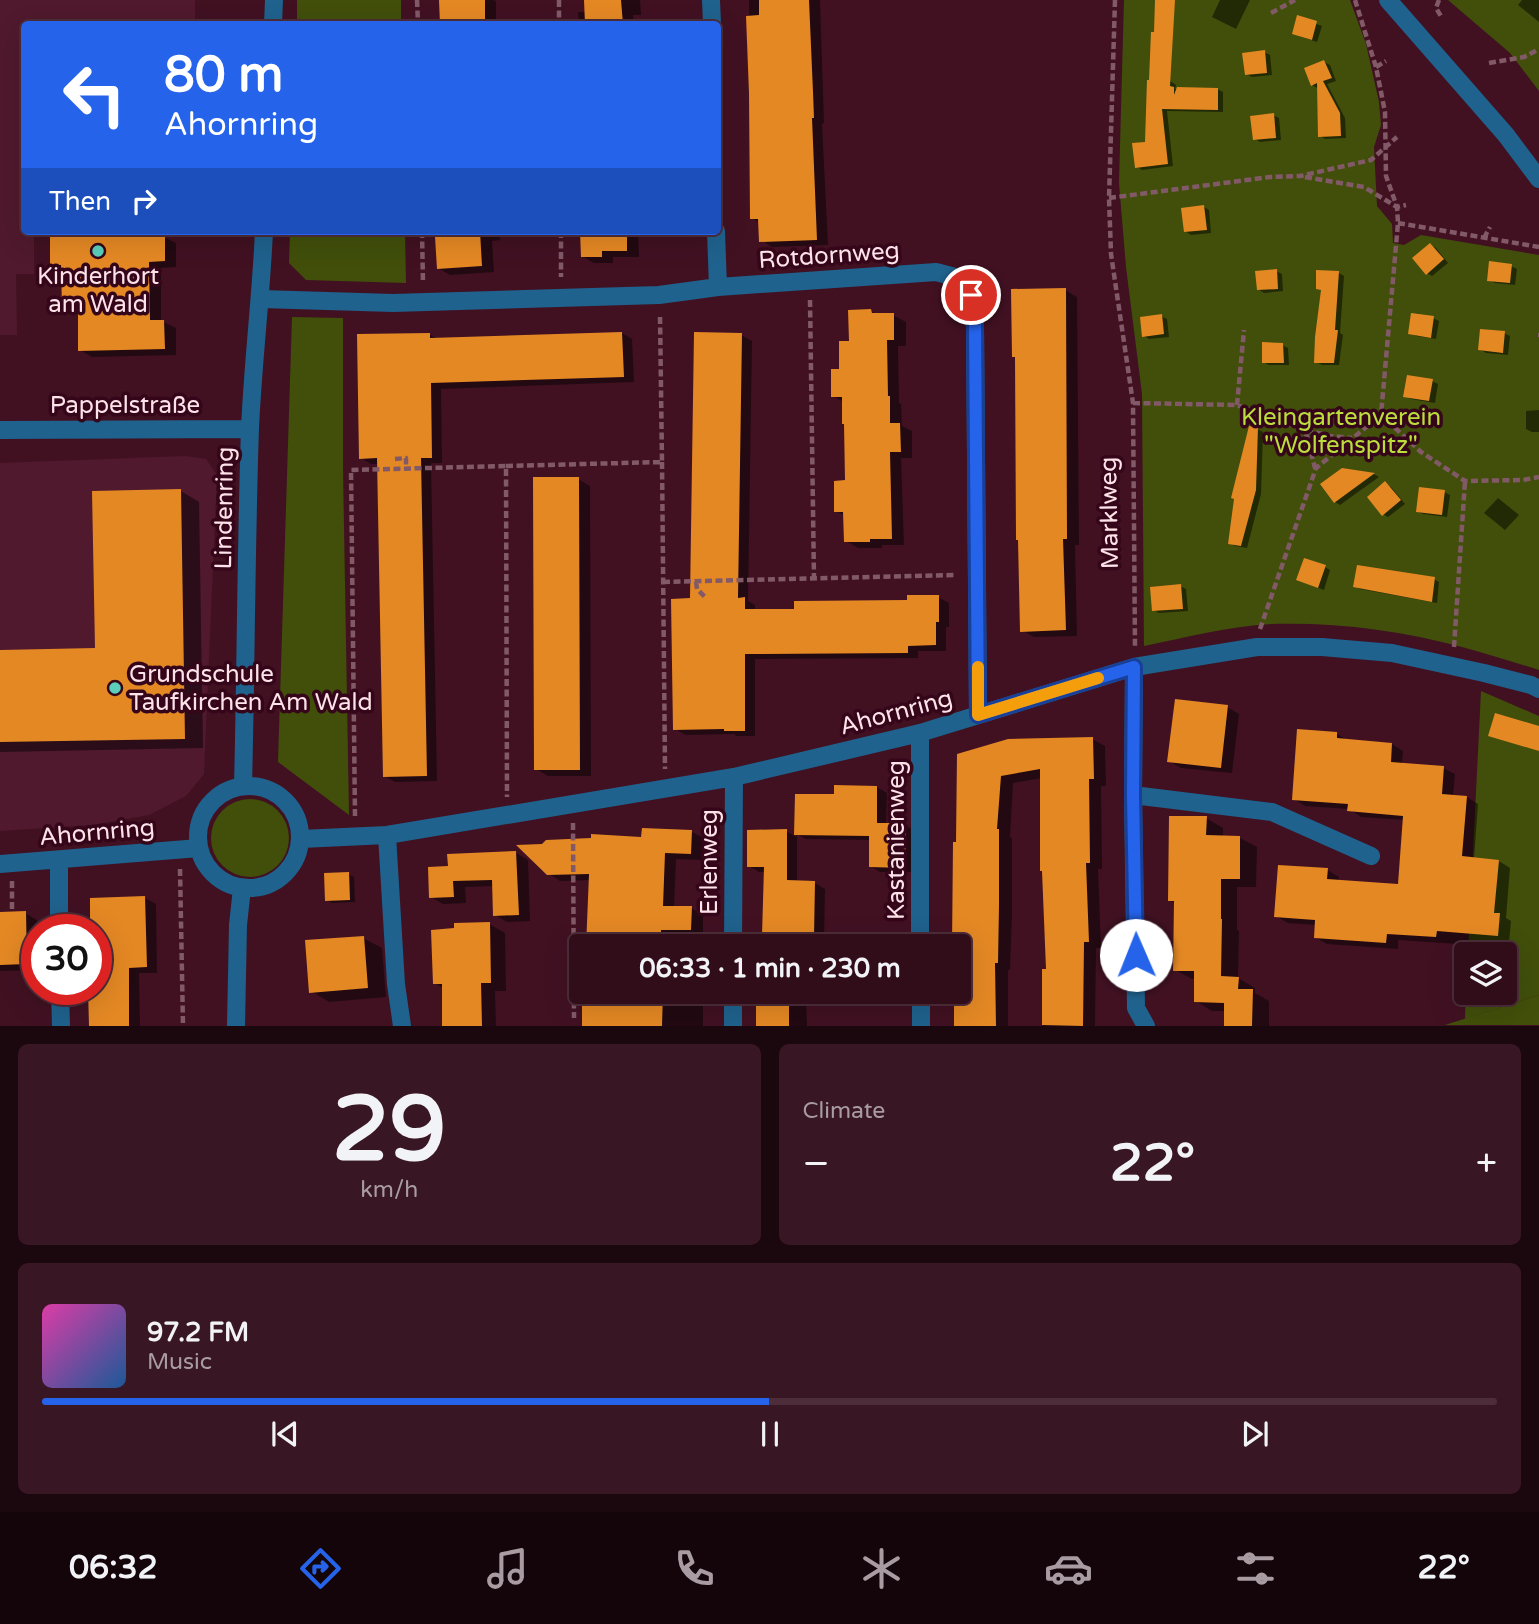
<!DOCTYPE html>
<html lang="en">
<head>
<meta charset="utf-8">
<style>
  :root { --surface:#310d1a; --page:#391623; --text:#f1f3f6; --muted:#a89ca2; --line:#4c2d39; --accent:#2563eb }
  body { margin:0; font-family:"Varela Round",sans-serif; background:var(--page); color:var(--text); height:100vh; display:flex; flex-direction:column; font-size:26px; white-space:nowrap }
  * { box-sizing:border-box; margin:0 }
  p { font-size:23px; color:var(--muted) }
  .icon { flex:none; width:38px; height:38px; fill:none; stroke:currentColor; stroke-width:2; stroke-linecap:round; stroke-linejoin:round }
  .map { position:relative; height:1026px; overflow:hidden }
  .details { display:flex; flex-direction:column; gap:18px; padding:18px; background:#1b070e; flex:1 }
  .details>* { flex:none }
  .top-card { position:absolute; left:21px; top:21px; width:700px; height:214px; border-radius:7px; box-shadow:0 7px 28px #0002,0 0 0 2px var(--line); background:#2563eb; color:#fff; overflow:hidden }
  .controls { position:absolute; left:1454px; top:942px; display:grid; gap:14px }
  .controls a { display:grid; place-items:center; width:63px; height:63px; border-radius:7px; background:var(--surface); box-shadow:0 7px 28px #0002,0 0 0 2px var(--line); font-size:35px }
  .speed { position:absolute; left:21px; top:914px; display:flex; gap:14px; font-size:35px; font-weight:700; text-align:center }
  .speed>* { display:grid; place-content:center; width:91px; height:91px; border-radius:50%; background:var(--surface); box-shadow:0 7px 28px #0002,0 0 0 2px var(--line); line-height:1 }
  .speed .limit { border:10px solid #d22; background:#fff; color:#111 }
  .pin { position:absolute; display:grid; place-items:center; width:60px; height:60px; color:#fff; margin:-30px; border:4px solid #fff; border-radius:50%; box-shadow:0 2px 7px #0007 }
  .me { position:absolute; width:77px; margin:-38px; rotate:359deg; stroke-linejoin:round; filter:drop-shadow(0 0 5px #0008) }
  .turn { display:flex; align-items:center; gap:24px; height:147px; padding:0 28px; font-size:32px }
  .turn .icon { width:91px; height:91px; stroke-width:2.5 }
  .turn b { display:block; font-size:49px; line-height:60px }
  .then { display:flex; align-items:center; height:66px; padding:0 28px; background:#0003; gap:14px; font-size:26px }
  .big { font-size:52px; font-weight:700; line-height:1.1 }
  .details .card { flex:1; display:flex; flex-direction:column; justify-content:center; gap:10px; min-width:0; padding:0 24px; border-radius:10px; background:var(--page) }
  .details .dial { align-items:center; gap:0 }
  .dial b { font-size:91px; line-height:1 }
  .song { display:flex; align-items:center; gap:21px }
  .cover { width:84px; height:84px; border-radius:10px; background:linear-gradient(135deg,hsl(320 70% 55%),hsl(210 70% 35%)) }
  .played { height:7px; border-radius:4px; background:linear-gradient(90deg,var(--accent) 50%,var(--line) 50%) }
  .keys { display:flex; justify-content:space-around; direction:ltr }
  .heat { display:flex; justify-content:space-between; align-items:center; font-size:38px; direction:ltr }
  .details .tiles { flex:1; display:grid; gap:18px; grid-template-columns:1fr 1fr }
  .card:last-child { grid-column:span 2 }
  .trip { position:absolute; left:569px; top:934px; width:402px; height:70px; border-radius:7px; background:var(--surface); box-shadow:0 7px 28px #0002,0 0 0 2px var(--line); font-weight:700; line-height:70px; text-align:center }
  .menu { display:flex; height:112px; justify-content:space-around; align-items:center; background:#14050a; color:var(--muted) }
  .menu .icon { width:49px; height:49px }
  .menu .on { color:var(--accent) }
  .menu b { font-size:32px; color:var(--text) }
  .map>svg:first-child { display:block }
  .built { fill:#50192d }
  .green { fill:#414f0b }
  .forest { fill:#42500a }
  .shadow { fill:#0007 }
  .building { fill:#e48824 }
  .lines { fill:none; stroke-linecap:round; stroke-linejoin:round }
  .path { stroke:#825a67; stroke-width:4.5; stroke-dasharray:7 3.5; stroke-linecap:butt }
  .minor { stroke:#1f628d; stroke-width:18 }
  .route-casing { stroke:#184099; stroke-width:18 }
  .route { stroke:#2563eb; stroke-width:12 }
  .slow { stroke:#f59e0b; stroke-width:12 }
  .poi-dot { fill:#5bcebc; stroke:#350619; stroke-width:2.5 }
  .labels { text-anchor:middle; stroke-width:7; stroke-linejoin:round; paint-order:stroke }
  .street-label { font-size:24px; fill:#fde3e9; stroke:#350619 }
  .poi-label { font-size:24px; fill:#fde3e9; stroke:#350619 }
  .park-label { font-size:24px; fill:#bbde3d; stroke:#350619 }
</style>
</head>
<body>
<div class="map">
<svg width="1539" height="1026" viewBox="0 0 1539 1026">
  <rect width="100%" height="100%" fill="#411122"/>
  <!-- built -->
  <path class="built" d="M0 0H195V24H24V231H34V274H16L17 335H0Z
    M186 456 206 459 217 475 204 774 186 796 149 815 92 825 0 831V463Z"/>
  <!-- green -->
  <path class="green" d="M297 0H401V24H297Z
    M1124 0H1350L1366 44 1379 102 1381 125 1374 147 1377 206 1392 224 1393 243 1404 245 1421 235 1539 255V670C1513 662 1488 654 1462 647 1400 630 1334 622 1271 624 1229 626 1184 638 1144 646L1142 394 1126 267 1119 183Z
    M1448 0H1539V91L1510 53Z
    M290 231H405L406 283 306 280 289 263Z
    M292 317 343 318V469L349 815 278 762Z
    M1481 691 1539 716V995L1465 1019 1466 981V992H1505V954H1468Z
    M211 838a39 39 0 1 1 78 0a39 39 0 1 1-78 0Z"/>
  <!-- forest -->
  <path class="forest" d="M1539 995V1025H1445Z"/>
  <!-- shadow -->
  <path class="shadow" d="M441 0H493L496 1V24H433H441Z
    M586 0H640L641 15H633L634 24H579L578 12H587Z
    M749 0H820L824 123 822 124 828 245 772 247 761 240 760 223 752 218Z
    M1220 0H1250L1236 29 1212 17Z
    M1522 0H1539V22L1518 5Z
    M1299 18 1322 26 1317 42 1299 36Z
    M1264 52 1270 55 1272 75 1252 77 1246 74Z
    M1324 62 1330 65 1336 81 1327 84 1345 118 1346 138 1325 139 1320 136 1319 89 1312 85Z
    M1170 81 1176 85 1175 89H1217L1223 92V112L1167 111 1173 166 1142 170 1136 166Z
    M1273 115 1279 118 1281 140 1260 142 1255 139Z
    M1204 207 1209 210 1211 233 1191 235 1185 231Z
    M51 231H162V236L176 243V267L161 268V321L176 328V355L92 357 80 350V314H76L64 307 63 271 52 264Z
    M444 231H500V240L492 241 494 272 450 275 438 268Z
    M582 231H638L639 257H613V263H594L582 256Z
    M1430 245 1436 248 1448 263 1432 276 1427 273Z
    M1511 266 1517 269 1515 285 1495 283 1489 280Z
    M1276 271 1282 274 1283 291 1264 293 1258 289Z
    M1318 272 1339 273 1344 276 1340 333 1343 335 1339 365H1322L1316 362 1322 291 1317 288Z
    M1065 290 1077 297 1079 545H1075L1077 636 1034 637 1022 630 1017 358 1014 356Z
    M871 311 878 315H893L906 322V346H898L899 403 901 404 902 426 912 431V458H901L904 545H882V548H858L846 541 845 516 836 511 847 482 844 402 833 396 851 343Z
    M1161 316 1167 319 1169 337 1149 339 1144 336Z
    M1433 318 1439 321 1436 339 1416 336 1410 333Z
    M622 333 632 339 634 382 441 389 442 463H431L437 781 395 782 384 776 379 464H371L361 458 430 335 438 339Z
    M1504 333 1510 336 1508 355 1486 353 1480 349Z
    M741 335 752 341 748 601 755 605V610L796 611 909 602 938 597 949 603V627H946V651H918V658L755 659V736H736L734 734 686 735 675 729 692 600Z
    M1282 345 1288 348 1289 365H1269L1263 362Z
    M1432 381 1438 384 1435 403 1411 399 1405 396Z
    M1539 410V432H1532L1526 429V411Z
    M1257 429 1263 432 1261 494 1247 548 1235 546 1230 543Z
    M1343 470 1374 474 1379 477 1340 505 1335 502Z
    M578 479 590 486 591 776H548L536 769Z
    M1386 484 1391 487 1405 504 1388 517 1383 514Z
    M181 491 199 502 203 748 0 752V652L96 650Z
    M1444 492 1450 495 1447 517 1423 514 1417 511Z
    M1498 498 1519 515 1505 530 1484 513Z
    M1325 567 1330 570 1324 590 1298 580Z
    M1434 579 1439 582 1437 603 1360 589 1355 586Z
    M1180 586 1186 589 1188 611 1159 613 1154 610Z
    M1227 707 1239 714 1232 773 1181 768 1169 761Z
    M1337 734 1349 741 1392 744 1403 751 1402 764 1443 768 1455 774 1453 796 1467 797 1478 804 1474 859 1499 861 1510 868 1506 918 1511 921 1509 942 1506 941 1505 954H1472L1473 945 1398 940V949L1327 944 1315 937 1316 925 1288 923 1276 916 1327 870 1339 877 1338 882 1399 886 1405 820 1361 817 1349 809 1305 806 1294 799Z
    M1092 739 1105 746 1106 786H1101L1102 869H1098L1101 948H1096L1095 1026H1043L1044 971H1048L1042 778 1013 783 1010 837 1012 838V914L1010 970H1008V1026H956L959 992V755Z
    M877 787 887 793 886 825H905L915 831V872H880L870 866 871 840 806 839 797 834V882L815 883 825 889 824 942H822V947H764L766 872H759L749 866 786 831 796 837V795L836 796Z
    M1206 818 1223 828V837L1240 838 1257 847 1256 887H1237V930L1239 931 1238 978 1255 988V993L1269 1001V1026H1226V1011H1212L1196 1001V979H1192L1175 970 1176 904 1169 900Z
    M643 830 692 832 704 838 703 860 676 859 674 908H691L703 915V936L673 935 672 947H587L590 880 560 881 548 873 643 839Z
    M516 853 528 860 530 921 507 922 495 915 494 886 465 887 466 903 443 904 431 897 449 868Z
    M348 874 354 877 355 902 332 903 327 900Z
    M145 898 156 904 157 973H139L140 1026H90L93 989H96V929H92L91 899Z
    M25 913 37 920V970L0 971V914Z
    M489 924 505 933 506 991H495L496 1026H444L443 988 435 983Z
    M363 938 382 948 386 997 329 1002 311 991Z
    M584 992H703V1026H583Z
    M761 992H822V997H806L807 1026H758Z
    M1476 992H1502L1501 997 1481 995Z"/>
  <!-- building -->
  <path class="building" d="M439 0H485V21H476V24H440Z
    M584 0H621L623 24H585Z
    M759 0H809L813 92 814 118H812L817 240 759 242 758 219H750L749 93 746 16 759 15Z
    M1155 0H1175L1170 86 1174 87V95L1177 87 1218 88V110L1162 109 1168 164 1135 168 1132 143 1145 142 1147 80H1149L1151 32H1154Z
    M1297 15 1317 21 1312 40 1292 34Z
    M1265 50 1267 73 1245 75 1242 53Z
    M1324 60 1332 78 1323 81 1340 113 1341 136 1318 137 1317 83 1311 86 1304 68Z
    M1274 113 1276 138 1253 140 1250 116Z
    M1204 205 1207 230 1184 232 1181 208Z
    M50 231H150V234H165V261L149 262 150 320H164L165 349 78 351V308H62L61 265H50Z
    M442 231H480L482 266 437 269 435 237 442 236Z
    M580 231H627V251H602V257H581Z
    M1430 243 1444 259 1426 275 1412 258Z
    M1489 261 1512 264 1510 283 1487 281Z
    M1277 269 1278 289 1257 290 1255 271Z
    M1316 270 1339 271 1335 330H1338L1334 363H1314L1315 337 1321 290 1316 289Z
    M1066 288 1067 539H1063L1066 630 1020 632 1018 540H1016L1015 357H1012L1011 289Z
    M871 309 872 313H894V340H887L888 396H890V423H900L901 452H890L892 539H870V542H844L843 512H834V481L845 480 844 424H842V397H831V369H839V341H849L848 310Z
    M1411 313 1434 316 1431 338 1408 334Z
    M1162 314 1164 334 1142 337 1140 317Z
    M1480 329 1505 331 1503 353 1478 350Z
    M622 332 624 377 431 383 432 458H421L427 776 383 777 377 458 359 459 357 334 430 333V338Z
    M694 332 742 333 738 598 745 597V609H794V601L907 600V595H939V622H936V645L908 646V653L745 654V731H724V729L673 730 671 599 690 598Z
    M1262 342 1283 343 1284 363H1262Z
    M1407 375 1433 379 1429 401 1403 397Z
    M1249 426 1258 427 1256 490 1241 546 1228 544 1234 499 1231 498Z
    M1342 468 1375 473 1334 503 1320 484Z
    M533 477H579L580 770H534Z
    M1385 481 1401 500 1382 516 1367 497Z
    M1419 487 1445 490 1442 515 1416 512Z
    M181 489 185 739 0 742V650L95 648 92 491Z
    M1304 558 1326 565 1318 588 1296 580Z
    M1357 565 1435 577 1432 602 1353 587Z
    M1181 584 1183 609 1152 611 1150 587Z
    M1175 699 1228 705 1221 768 1167 762Z
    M1495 713 1539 726V751L1488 736Z
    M1297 729 1337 732V738L1392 743 1391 762 1444 766 1442 794 1467 796 1462 856 1499 860 1494 913H1500L1498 936 1437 931 1436 937 1387 934 1386 943 1314 938 1315 920 1274 917 1278 865 1328 868 1327 879 1398 884 1403 816 1347 811 1348 804 1292 800Z
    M1093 737 1094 779H1089L1090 863H1086L1089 942H1084L1083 1026 1042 1025V969H1046L1042 871H1040V769L1001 776 997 829H999V906L998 963H995L996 1026H954V992H959V947H952L953 842H956L957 754 1008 739Z
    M834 785 877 786V823H906L905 868 869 867V836L794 835 795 794H834Z
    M1169 816H1207L1206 835 1240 836V879H1221V919H1222L1221 976 1239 977 1238 989H1253L1252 1026H1224V1003L1194 1002V971H1173L1174 901H1168Z
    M642 828 692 830 691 854 665 853 663 906H692L691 930H661V947H586L589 874 547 875 516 845 542 844 546 840 591 838V834L641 837Z
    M787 829V880L815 881 814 937 762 935 764 867H747V830Z
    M516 851 519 915 493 916 492 880 453 881 454 897 429 898 428 867 448 866 447 854Z
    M349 872 350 900 325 901 324 873Z
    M145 896 147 967 129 968V1026H89L88 989H96V929H90V898Z
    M26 911 27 964 0 965V912Z
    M490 922 491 983H481L482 1026H442V984H433L431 930 454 928V923Z
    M364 936 368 988 309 993 305 940Z
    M582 992H663L662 1026H582Z
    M756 992H789V1026H756Z"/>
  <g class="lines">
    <!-- path -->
    <path class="path" d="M417 0 418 24
      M559 0V24
      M1115 0 1109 198 1111 254 1133 403 1135 648
      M1355 0 1376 67 1385 112 1386 176 1397 207 1398 223 1381 415
      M1439 0 1436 8 1442 18
      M1271 13 1295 0
      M1489 63 1524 57 1539 49
      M1376 67 1386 61
      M1305 177 1364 187 1397 207 1406 205
      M1109 198 1270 177 1300 176 1371 160 1397 137
      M1398 223 1539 247
      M422 231 423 283
      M561 231V277
      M1484 238 1490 227
      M810 300 814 579
      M1538 335H1539
      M1133 403 1237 405 1305 430 1315 468
      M1237 405 1244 330
      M1306 430 1330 436 1352 438
      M395 459 406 458V469
      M662 462 665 769
      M506 466 662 462 660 315
      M663 582 956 575
      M696 582 697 589 706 598
      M1260 629 1316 468 1381 415 1421 452 1465 481 1523 480 1539 477
      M1454 647 1465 481
      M355 816 351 470 506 466 507 797
      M573 823 574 1018
      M180 869 183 1026
      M12 881V912"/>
    <!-- minor -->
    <path class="minor" d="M711 0 712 24
      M1388 0 1506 135 1539 179
      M273 24 274 0
      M716 231 718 287
      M261 299 393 303 659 295 718 287 936 272 963 279 971 295 975 326 978 715
      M0 430 250 429
      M1134 667 1133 795 1136 1008 1146 1026
      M920 733V947
      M243 786C246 666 246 547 250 428 253 362 261 297 264 231
      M198 837a51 51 0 1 1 102 0a51 51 0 1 1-102 0Z
      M1133 795 1272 812 1371 856
      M387 835 396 984 402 1026
      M301 839 387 835 734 777 920 733 1134 667 1257 647H1322L1392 653 1484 673 1531 685 1539 689
      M59 860V929
      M0 864 199 848
      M733 947 734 777
      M60 989 61 1026
      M921 992V1026
      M236 1026 238 925 242 888
      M733 1026V992"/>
  </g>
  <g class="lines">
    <defs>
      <path id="route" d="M971 295 975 326 978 715 1134 667 1133 795 1136 955"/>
    </defs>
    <!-- route casing -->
    <use href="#route" class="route-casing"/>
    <!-- route -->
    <use href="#route" class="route"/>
    <!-- slow -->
    <path class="slow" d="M978 667V715L1098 678"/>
  </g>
  <!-- markers -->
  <g class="poi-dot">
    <circle cx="98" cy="251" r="7"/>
    <circle cx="115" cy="688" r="7"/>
  </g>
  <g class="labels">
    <!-- street labels -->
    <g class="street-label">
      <text transform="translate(829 255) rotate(-4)" y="8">Rotdornweg</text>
      <text x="125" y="413">Pappelstraße</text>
      <text transform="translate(224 508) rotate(-89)" y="8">Lindenring</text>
      <text transform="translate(1109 513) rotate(-91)" y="8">Marklweg</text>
      <text transform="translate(896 712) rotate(-15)" y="8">Ahornring</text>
      <text transform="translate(97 832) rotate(-5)" y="8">Ahornring</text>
      <text transform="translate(896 840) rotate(-90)" y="8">Kastanienweg</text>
      <text transform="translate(709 862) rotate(-90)" y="8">Erlenweg</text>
    </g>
    <!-- poi labels -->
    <g class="poi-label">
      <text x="98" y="284">Kinderhort<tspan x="98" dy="28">am Wald</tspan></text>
      <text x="129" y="682" text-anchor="start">Grundschule<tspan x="129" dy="28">Taufkirchen Am Wald</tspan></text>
    </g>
    <!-- park labels -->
    <g class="park-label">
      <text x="1341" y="425">Kleingartenverein<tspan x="1341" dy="28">"Wolfenspitz"</tspan></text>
    </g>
  </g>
</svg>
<div class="controls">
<a><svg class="icon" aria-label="layers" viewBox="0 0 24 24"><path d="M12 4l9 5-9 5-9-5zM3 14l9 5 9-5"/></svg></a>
</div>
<div class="speed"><div class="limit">30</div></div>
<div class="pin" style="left:971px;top:295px;background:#d93025"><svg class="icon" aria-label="arrive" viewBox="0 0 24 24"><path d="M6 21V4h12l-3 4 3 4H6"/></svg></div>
<svg class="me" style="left:1136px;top:955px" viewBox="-20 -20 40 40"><circle r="19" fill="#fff"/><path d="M0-13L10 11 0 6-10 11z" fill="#2563eb"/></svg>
<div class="trip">06:33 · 1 min · 230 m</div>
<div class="top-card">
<div class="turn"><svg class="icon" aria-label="left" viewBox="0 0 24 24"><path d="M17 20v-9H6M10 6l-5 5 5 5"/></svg><div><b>80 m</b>Ahornring</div></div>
<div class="then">Then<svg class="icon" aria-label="right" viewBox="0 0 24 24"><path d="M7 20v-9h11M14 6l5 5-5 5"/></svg></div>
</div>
</div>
<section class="details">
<div class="tiles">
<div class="card dial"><b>29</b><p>km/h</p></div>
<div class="card"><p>Climate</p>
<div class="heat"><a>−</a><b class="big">22°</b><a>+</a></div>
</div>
<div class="card">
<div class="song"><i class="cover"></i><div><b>97.2 FM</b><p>Music</p></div></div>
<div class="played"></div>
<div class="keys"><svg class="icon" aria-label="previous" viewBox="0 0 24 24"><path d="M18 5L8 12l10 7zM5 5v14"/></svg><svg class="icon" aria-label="pause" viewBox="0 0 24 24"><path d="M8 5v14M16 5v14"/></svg><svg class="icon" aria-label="next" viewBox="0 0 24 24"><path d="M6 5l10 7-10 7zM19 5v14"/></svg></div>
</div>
</div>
</section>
<nav class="menu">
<b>06:32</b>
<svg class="icon on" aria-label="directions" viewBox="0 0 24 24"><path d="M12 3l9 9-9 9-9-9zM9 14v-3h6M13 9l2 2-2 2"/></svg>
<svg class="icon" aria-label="music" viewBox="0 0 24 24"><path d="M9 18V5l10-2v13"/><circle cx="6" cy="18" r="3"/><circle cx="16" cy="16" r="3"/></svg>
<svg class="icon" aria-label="phone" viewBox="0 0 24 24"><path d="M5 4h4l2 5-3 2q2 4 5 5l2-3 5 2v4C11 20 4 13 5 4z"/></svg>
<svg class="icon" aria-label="climate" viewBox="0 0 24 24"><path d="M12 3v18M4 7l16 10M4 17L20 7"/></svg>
<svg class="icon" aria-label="car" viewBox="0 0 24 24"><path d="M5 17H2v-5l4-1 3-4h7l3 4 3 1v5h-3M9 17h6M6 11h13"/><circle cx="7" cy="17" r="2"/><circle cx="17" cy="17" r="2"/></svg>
<svg class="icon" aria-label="filters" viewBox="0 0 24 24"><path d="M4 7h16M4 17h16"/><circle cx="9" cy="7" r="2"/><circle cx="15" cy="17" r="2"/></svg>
<b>22°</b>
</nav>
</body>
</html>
